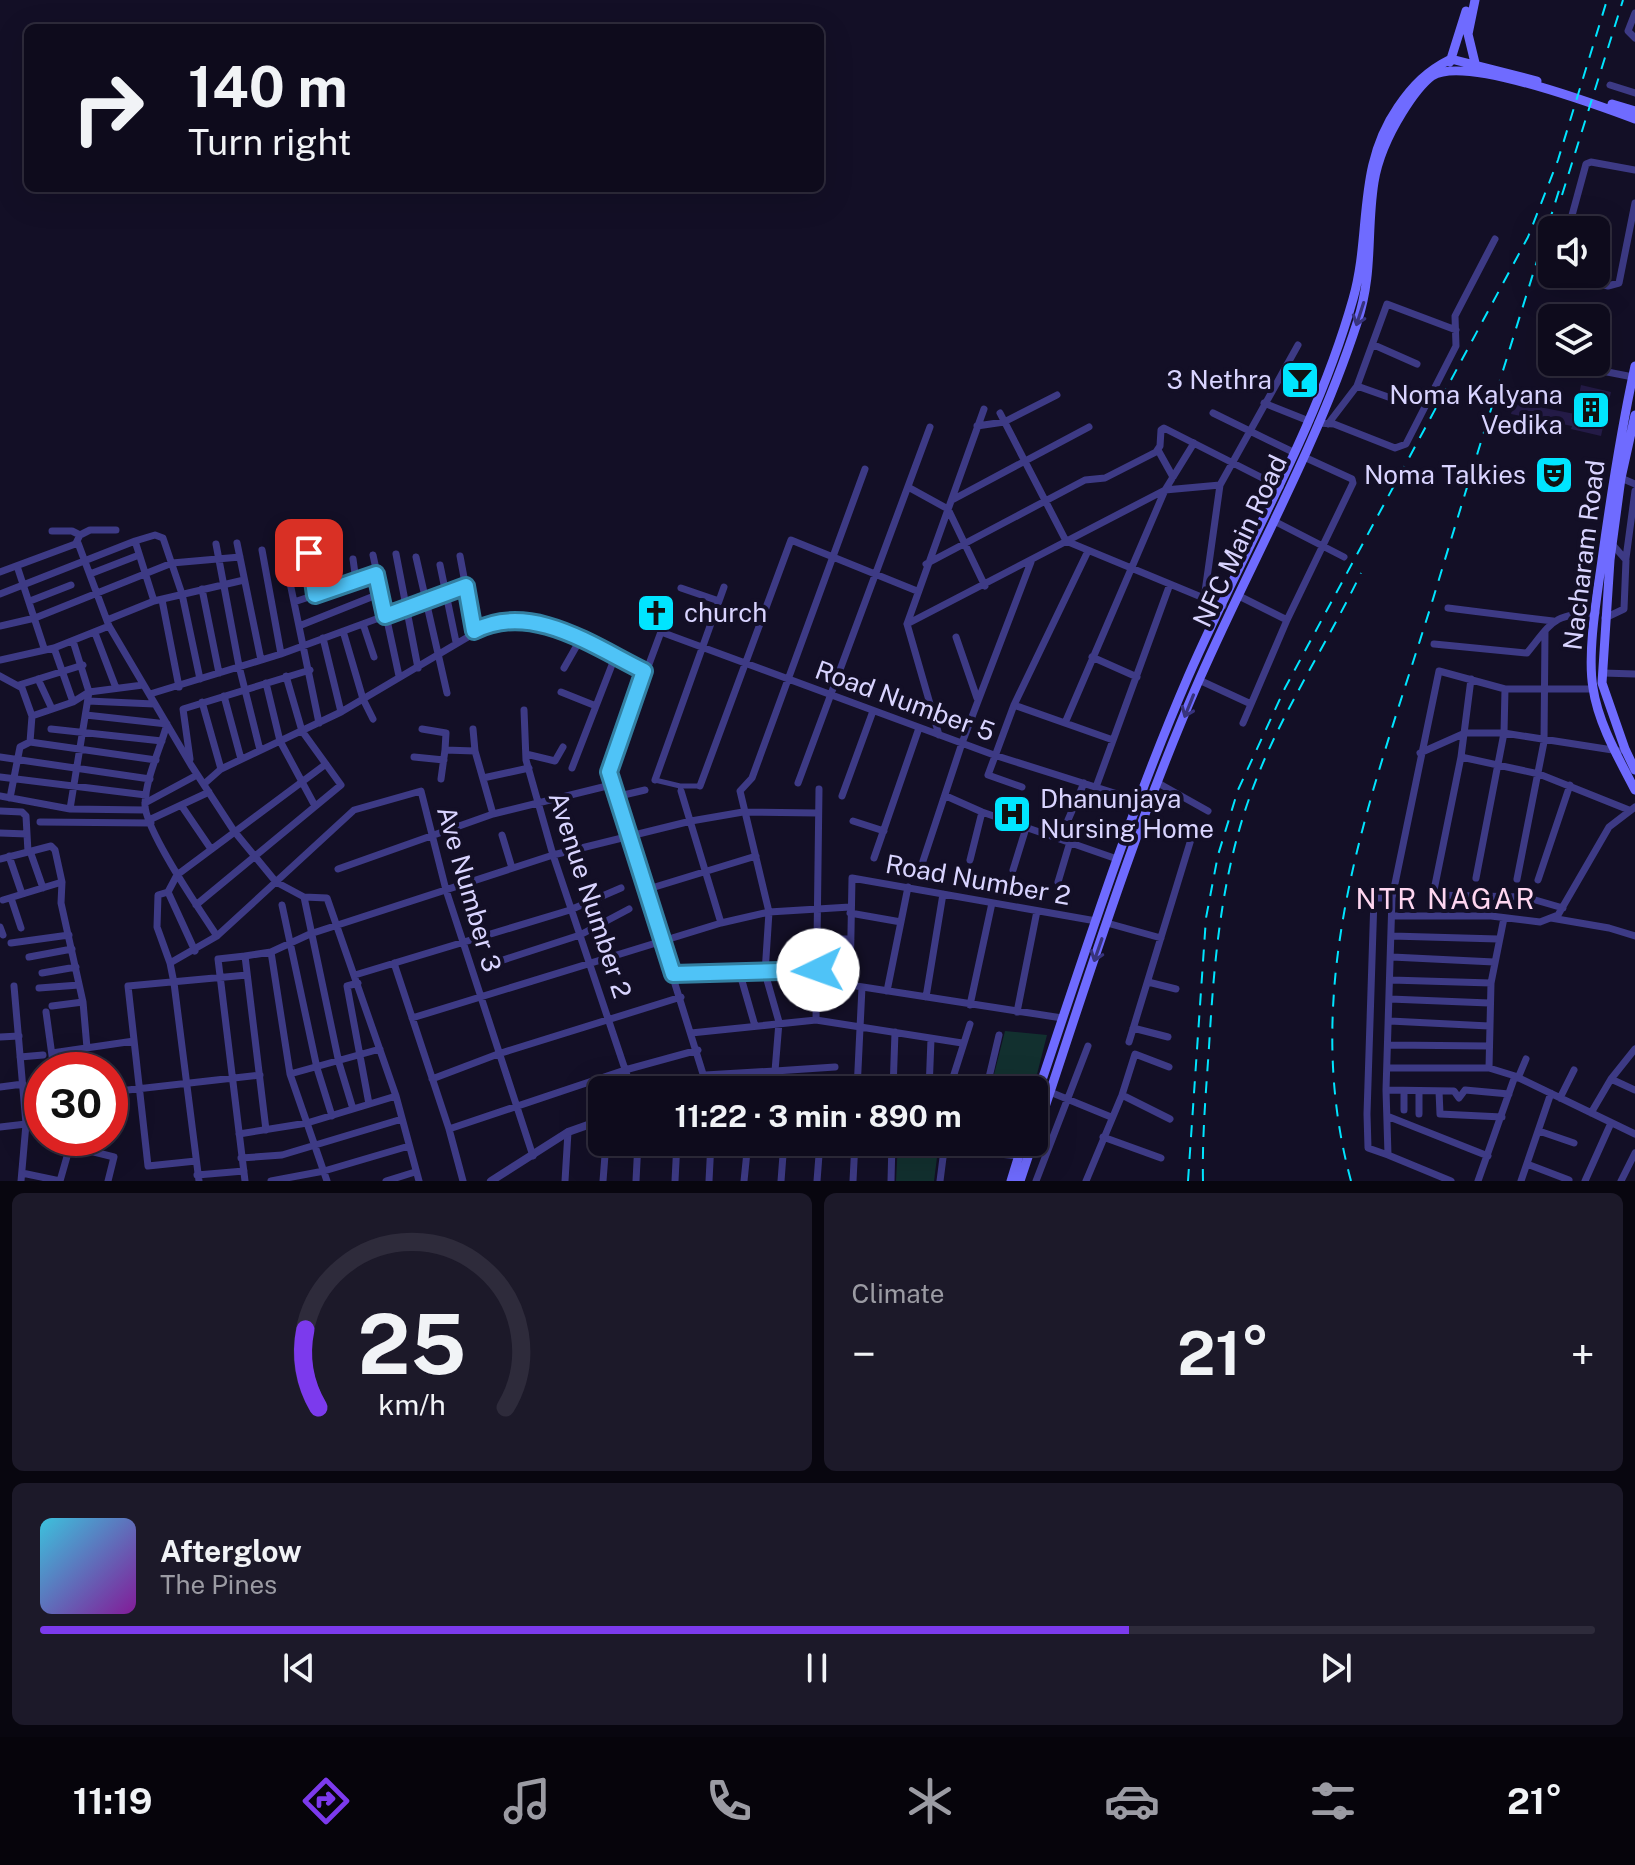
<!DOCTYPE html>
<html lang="en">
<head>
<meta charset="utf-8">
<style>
  :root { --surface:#0e0b1c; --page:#1c1929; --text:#f1f3f6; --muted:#9b9ba3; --line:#2e2b3b; --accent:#7c3aed }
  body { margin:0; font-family:"Public Sans",sans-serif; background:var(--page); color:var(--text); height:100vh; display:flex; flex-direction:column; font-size:30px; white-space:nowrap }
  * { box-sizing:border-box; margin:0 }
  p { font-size:26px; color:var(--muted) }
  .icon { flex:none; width:44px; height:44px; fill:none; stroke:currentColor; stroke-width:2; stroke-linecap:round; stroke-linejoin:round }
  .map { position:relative; height:1181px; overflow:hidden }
  .details { display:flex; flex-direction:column; gap:12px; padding:12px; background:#08060f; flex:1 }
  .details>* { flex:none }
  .hud { position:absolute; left:24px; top:24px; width:800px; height:168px; border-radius:12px; box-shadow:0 8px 32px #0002,0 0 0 2px var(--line); background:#0e0b1c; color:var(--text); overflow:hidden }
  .fabs { position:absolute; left:1538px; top:216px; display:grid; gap:16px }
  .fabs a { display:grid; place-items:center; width:72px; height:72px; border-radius:12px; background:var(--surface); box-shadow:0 8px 32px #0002,0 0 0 2px var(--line); font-size:40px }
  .speed { position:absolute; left:24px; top:1052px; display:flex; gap:16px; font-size:40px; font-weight:700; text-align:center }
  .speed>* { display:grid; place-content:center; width:104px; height:104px; border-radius:50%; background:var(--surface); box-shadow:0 8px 32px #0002,0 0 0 2px var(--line); line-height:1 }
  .speed .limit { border:12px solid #d22; background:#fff; color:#111 }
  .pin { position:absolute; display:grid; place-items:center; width:68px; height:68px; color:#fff; margin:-34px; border-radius:16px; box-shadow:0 4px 12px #0006 }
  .me { position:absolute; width:88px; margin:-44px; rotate:267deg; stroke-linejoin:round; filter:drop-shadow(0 0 6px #0008) }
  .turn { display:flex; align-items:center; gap:28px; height:168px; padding:0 32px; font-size:36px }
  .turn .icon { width:104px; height:104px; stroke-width:2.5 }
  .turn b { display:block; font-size:56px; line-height:68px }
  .big { font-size:60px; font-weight:700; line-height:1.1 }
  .details .widget { flex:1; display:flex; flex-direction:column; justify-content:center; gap:12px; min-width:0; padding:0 28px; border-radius:12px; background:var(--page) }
  .details .dial { align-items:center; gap:0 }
  .dial svg { height:208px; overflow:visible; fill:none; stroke:var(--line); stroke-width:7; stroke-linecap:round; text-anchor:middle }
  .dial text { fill:var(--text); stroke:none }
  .song { display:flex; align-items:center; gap:24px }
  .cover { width:96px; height:96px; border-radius:12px; background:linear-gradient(135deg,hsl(190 70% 55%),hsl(290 70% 35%)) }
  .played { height:8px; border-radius:4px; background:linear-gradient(90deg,var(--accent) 70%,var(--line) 70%) }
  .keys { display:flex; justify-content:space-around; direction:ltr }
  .heat { display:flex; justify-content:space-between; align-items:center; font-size:44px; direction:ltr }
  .details .tiles { flex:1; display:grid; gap:12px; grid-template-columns:1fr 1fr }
  .widget:last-child { grid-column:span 2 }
  .trip { position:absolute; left:588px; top:1076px; width:460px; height:80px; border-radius:12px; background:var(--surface); box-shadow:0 8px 32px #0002,0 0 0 2px var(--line); font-weight:700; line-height:80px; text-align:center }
  .tab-bar { display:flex; height:128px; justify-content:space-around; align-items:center; background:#06040b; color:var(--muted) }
  .tab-bar .icon { width:56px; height:56px }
  .tab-bar .on { color:var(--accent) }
  .tab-bar b { font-size:36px; color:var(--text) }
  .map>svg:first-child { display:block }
  .green { fill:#12302f }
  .building { fill:#241b47 }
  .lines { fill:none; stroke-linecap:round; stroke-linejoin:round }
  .pedestrian { stroke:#3d3a85; stroke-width:5 }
  .minor { stroke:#3d3a85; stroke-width:7 }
  .tertiary { stroke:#3d3a85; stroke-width:8 }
  .secondary { stroke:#6f6bff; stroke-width:9 }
  .rail { stroke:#00e5ff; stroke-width:2; stroke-dasharray:12 10; stroke-linecap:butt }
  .oneway { stroke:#38347d }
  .route-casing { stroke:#337fa1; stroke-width:20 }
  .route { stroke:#4fc3f7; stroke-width:14 }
  .labels { text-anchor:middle; stroke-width:8; stroke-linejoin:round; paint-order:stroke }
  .poi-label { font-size:26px; fill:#d9d4ff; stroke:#130f26; text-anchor:end }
  .street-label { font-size:26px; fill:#d9d4ff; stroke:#130f26 }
  .neighbourhood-label { font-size:28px; letter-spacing:2px; fill:#ffd6f0; stroke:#130f26 }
</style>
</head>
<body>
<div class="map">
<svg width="1635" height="1181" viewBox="0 0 1635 1181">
  <rect width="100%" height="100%" fill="#130f26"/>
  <!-- green -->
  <path class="green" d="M1005 1031 1047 1035 1033 1090H990Z
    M898 1142H939L934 1181H896Z"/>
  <!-- building -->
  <path class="building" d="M1581 385 1611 392 1601 436 1571 429 1572 426 1511 414 1514 402 1575 414Z"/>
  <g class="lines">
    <!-- pedestrian -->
    <path class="pedestrian" d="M655 780 680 786 681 791
      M680 786H700"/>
    <!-- minor -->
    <path class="minor" d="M1635 13 1628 31 1635 38
      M1610 85 1635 93
      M1568 230 1586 164 1591 162 1635 170
      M1561 274 1608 286 1619 283 1635 203
      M1374 345 1417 364
      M1541 359 1552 361
      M1556 362 1633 377
      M1357 386 1391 398
      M1264 403 1309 421
      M1000 413 1066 541 1223 606
      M1213 413 1295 453
      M1318 423 1334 424 1395 448 1406 444 1456 346 1455 316 1495 239
      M1328 424 1357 386 1387 304 1456 330
      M977 426 1004 422 1057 395
      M1158 450 1173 477
      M1621 478 1635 484
      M908 487 948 509 985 586
      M952 500 1089 427
      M1274 521 1344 557
      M52 531H72L80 535
      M135 541 155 535 163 538 182 594 200 679
      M76 543 80 535 90 530H116
      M237 543 261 660
      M216 544 239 666 260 750
      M287 547 289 578 319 723
      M262 550 281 654
      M309 553 315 595 376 574
      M333 554 336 588
      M396 554 418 668
      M373 555 399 676
      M460 556 474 631
      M416 557 447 693
      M1626 558 1635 491
      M353 559 356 581
      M926 564 1085 480 1105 478 1156 452 1160 446 1161 430 1164 428 1280 487
      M440 565 456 642
      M17 566 44 648
      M0 572 78 543 109 626 191 765 234 831 276 882 304 897 327 898 396 1096 419 1181
      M90 574 139 555
      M681 588 719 601
      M202 589 219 673
      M0 594 135 541 154 601
      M1239 596 1287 620
      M1204 599 1220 485 1298 345
      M162 600 179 687
      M30 601 71 585
      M294 602 315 595
      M1448 608 1553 621
      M668 613 609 772 708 1090
      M1605 618 1624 609 1626 560 1612 544
      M107 620 154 601 244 580
      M363 624 374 657
      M907 624 1165 490 1220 485
      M0 626 35 618 172 563 240 557
      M299 626 379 594
      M343 631 363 699 373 719
      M661 632 994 755 1149 804
      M95 633 116 688
      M956 637 977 698
      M323 638 341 712
      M1434 644 1527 653C1553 621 1553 614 1596 613
      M54 648 73 702
      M1092 657 1137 677
      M0 660 54 648 109 626
      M564 668 580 640
      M1603 673 1635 674
      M0 676 22 688 32 716 30 742 20 747 10 798
      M38 679 52 709
      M1471 679 1461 757 1433 895 1525 897 1563 908
      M1199 680 1251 704
      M266 683 280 741 315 806
      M19 685 83 665
      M561 692 596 706
      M150 694 281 654 466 586
      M224 696 241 759
      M88 701 154 704
      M202 702 221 769
      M1014 705 1113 740
      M524 710 526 760 553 855 632 1090
      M86 715 167 724C160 750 146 777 145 804 144 829 201 912 217 936
      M32 716 73 702 89 692 143 685
      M1065 723 1165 490 1194 443
      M1243 723 1287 620 1353 483 1352 479 1304 457
      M51 729 162 741
      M422 729 446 733 445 750
      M473 729 475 751 493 814
      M939 735 907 624 984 409
      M30 742 156 760
      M1420 753 1465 733H1504L1619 751
      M526 754 555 761 563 747
      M0 757 150 779
      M414 757 444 760
      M1461 757 1539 774 1629 810
      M190 759 183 709 310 670
      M572 768 615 657
      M0 777 146 795
      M483 778 529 768
      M441 779 445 750 475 751
      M655 780 724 587
      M798 783 930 427
      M1158 783 1208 811
      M204 784 221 769 341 712 495 621C546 612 600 650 644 671
      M700 786 791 540 917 591
      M1022 787 988 775 1014 705 1088 551
      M1096 787 1170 584
      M681 791 721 923
      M0 796 70 809 145 810
      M842 796 873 711
      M946 796 982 812 1117 859
      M615 797 645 790
      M145 803 197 775
      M181 805 211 849
      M70 809 89 692 73 641
      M0 811 22 812 26 816 28 852 51 846 55 850 62 882 61 903 83 1002 87 1048
      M149 820 209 792
      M1068 820 1084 783
      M853 821 884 831
      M40 822 151 823
      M0 833 27 834
      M502 835 512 868
      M30 851 43 888
      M9 856 22 894
      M874 858 919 728
      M0 859 28 852
      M970 860 982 812
      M923 861 962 743 1031 562
      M338 869 493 814 611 785
      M1013 870 1026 828
      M1476 878 1504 733 1505 689
      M1517 879 1544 742 1545 631
      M1538 880 1570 785
      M1058 882 1070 842
      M645 890 756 856
      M168 892 195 951
      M304 897 339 1063 353 1109
      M11 898 21 928
      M3 900 62 882
      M196 905 341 785 302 731 286 676
      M282 905 317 1068 332 1116
      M850 913 901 922
      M1393 916H1491L1540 922 1558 915 1609 827 1635 807
      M1551 918 1609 928 1635 936
      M1107 923 1161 938
      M0 927 3 935
      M1392 936 1498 939
      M818 939H851
      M11 943 69 935
      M271 952 290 1074 327 1181
      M245 956 218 959 245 1181
      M29 957 72 949
      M1392 957 1494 962
      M497 962 580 935 629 909
      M170 963 217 936 354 810 421 791 446 890 533 1156
      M394 963 449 1129 463 1181
      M42 973 76 967
      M673 974 818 970
      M740 974 755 1026
      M355 975 570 910 621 888
      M1391 980 1491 983
      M1148 982 1176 989
      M358 983 347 986 369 1104
      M14 986 26 1124 21 1181
      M39 988 79 985
      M887 991 908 887
      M926 997 943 894
      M1390 999 1489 1003
      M970 1005 992 903
      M52 1006 83 1002
      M46 1012 54 1070
      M1017 1012 1037 911
      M412 1018 721 923 769 912 850 907
      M1062 1018 850 985 852 878 1096 921
      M816 1020 819 789
      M1390 1021 1489 1026
      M1133 1028 1168 1037
      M691 1033 816 1020 962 1043
      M0 1037 19 1036
      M1129 1042 1192 836
      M1389 1045 1489 1046
      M1635 1049 1611 1079 1635 1090
      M52 1053 134 1041
      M20 1057 43 1055
      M1387 1068H1489L1515 1076 1635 1134
      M1489 1068 1491 983 1504 918
      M775 1071 835 1067
      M290 1074 380 1049
      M705 1075 775 1071 779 1022 765 973 769 912 740 791 752 778 865 469
      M1518 1078 1526 1059
      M432 1079 498 1054 681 997
      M0 1087 23 1084
      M857 1090 862 987
      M893 1090 895 1032
      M929 1090 931 1039
      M949 1090 970 1024
      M986 1090 999 1035
      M1386 1090 1454 1091 1459 1098 1465 1090 1509 1094
      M1419 1091V1114
      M1439 1091 1440 1114 1502 1117
      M110 1092 260 1075
      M1050 1092 1111 1117
      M1122 1095 1170 1119
      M1560 1098 1574 1070
      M24 1101 42 1099
      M1404 1110V1091
      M1591 1113 1611 1079
      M1387 1116 1488 1156
      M0 1127 26 1124
      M449 1129 625 1070 698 1050
      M266 1130 245 956 271 952 310 934 553 855 691 821 743 812 818 813
      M1539 1131 1574 1143
      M239 1134 307 1123 396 1096
      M1103 1137 1161 1158
      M70 1138V1146L114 1157 108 1181
      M943 1148 1019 1156
      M1388 1155 1368 1148 1367 1114 1374 898H1392
      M241 1158 282 1155 402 1119
      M196 1161 148 1166 128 986 247 975
      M1527 1164 1569 1180
      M22 1173 60 1181
      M197 1175 244 1171
      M60 1181 70 1146
      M199 1181 174 983 170 963 157 927 158 895 168 892 177 875 326 764
      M271 1181 324 1171 409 1146
      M386 1181 415 1172
      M565 1181 568 1132
      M603 1181 606 1142
      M636 1181 638 1142
      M675 1181 677 1142
      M709 1181 711 1142
      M744 1181 748 1142
      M781 1181 784 1142
      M817 1181 820 1142
      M853 1181 855 1142
      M891 1181 892 1142
      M940 1181 945 1142
      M1036 1181 1088 1046
      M1086 1181 1122 1095 1135 1054 1169 1067
      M1451 1181 1388 1155 1386 1090 1392 898 1439 671 1505 689H1593
      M1478 1181 1515 1076
      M1521 1181 1551 1093
      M1585 1181 1611 1123
      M1621 1181 1635 1153"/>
    <!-- tertiary -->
    <path class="tertiary" d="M491 1181 568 1132 602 1120"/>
    <!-- secondary -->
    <path class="secondary" d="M1475 0 1468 34 1476 67
      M1450 62 1466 11
      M1612 104 1635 111
      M1635 366C1621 430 1611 495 1602 560 1597 596 1587 653 1593 688 1598 723 1619 759 1635 790
      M1635 415 1621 478 1610 560 1602 683 1625 749 1635 770
      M1034 1104C1082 961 1128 816 1188 677 1243 550 1315 433 1353 299 1372 232 1356 168 1398 107 1413 85 1427 71 1451 59L1537 81
      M1034 1140C1086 985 1134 828 1200 678 1252 560 1317 446 1357 323 1374 271 1366 233 1374 182 1378 158 1389 134 1402 113 1410 100 1420 85 1432 76 1464 55 1597 105 1635 119
      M1011 1181 1023 1142
      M1020 1181 1033 1142"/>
    <!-- rail -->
    <path class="rail" d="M1562 195 1623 0
      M1188 1181 1206 918 1218 855 1238 790 1285 688 1528 237 1558 160 1607 0
      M1203 1181C1202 1136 1206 1092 1209 1047 1214 962 1221 877 1250 796 1278 717 1325 648 1361 573
      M1351 1181C1296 979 1374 790 1433 599 1475 460 1518 322 1561 184"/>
  </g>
  <!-- one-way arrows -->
  <defs><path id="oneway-shaft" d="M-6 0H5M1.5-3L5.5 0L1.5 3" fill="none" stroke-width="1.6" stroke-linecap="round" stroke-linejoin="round" transform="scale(2)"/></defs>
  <g class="oneway">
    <use href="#oneway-shaft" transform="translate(1360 314) rotate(108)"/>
    <use href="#oneway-shaft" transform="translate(1189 706) rotate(112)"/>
    <use href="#oneway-shaft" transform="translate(1098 950) rotate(109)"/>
  </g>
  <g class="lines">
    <defs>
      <path id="route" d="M309 553 315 595 376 574 385 616 466 586 474 631C531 601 593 646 644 671L609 772 673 974 818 970"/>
    </defs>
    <!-- route casing -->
    <use href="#route" class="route-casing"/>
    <!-- route -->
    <use href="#route" class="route"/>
  </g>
  <!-- icons -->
  <defs>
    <symbol id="bar-square" viewBox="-11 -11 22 22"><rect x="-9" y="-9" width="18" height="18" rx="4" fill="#00e5ff" stroke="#130f26"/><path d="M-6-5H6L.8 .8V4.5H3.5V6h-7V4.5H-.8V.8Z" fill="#111"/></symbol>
    <symbol id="building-square" viewBox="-11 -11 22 22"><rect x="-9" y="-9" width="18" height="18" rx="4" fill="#00e5ff" stroke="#130f26"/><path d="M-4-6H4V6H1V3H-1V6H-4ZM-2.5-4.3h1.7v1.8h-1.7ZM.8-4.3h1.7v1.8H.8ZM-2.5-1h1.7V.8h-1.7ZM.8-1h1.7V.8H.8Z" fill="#111"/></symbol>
    <symbol id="theatre-square" viewBox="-11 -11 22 22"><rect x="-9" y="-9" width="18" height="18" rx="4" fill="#00e5ff" stroke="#130f26"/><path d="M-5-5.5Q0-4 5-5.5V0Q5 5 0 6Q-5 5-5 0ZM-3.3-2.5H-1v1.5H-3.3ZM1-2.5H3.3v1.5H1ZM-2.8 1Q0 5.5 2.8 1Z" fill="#111"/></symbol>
    <symbol id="church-square" viewBox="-11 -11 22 22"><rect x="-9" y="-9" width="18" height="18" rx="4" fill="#00e5ff" stroke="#130f26"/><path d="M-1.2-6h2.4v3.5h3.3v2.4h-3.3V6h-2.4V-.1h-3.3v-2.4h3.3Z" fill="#111"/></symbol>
    <symbol id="hospital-square" viewBox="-11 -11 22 22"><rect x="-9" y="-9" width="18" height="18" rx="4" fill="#00e5ff" stroke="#130f26"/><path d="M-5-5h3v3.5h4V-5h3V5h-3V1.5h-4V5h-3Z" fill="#111"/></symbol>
  </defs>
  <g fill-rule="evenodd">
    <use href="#bar-square" x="1278" y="358" width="44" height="44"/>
    <use href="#building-square" x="1569" y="388" width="44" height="44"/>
    <use href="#theatre-square" x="1532" y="453" width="44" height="44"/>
    <use href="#church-square" x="634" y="591" width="44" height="44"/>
    <use href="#hospital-square" x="990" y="792" width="44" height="44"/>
  </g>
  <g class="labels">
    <!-- poi labels -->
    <g class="poi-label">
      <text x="1272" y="389">3 Nethra</text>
      <text x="1563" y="404">Noma Kalyana<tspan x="1563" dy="30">Vedika</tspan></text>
      <text x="1526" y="484">Noma Talkies</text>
      <text x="684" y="622" text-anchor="start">church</text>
      <text x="1040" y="808" text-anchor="start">Dhanunjaya<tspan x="1040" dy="30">Nursing Home</tspan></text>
    </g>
    <!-- street labels -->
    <g class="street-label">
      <text transform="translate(1240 541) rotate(-65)" y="9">NFC Main Road</text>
      <text transform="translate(1584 555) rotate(-83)" y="9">Nacharam Road</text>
      <text transform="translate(905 701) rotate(20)" y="9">Road Number 5</text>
      <text transform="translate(978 880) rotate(10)" y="9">Road Number 2</text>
      <text transform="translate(469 889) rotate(74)" y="9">Ave Number 3</text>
      <text transform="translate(590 895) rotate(72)" y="9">Avenue Number 2</text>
    </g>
    <!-- neighbourhood labels -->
    <g class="neighbourhood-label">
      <text x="1446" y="909">NTR NAGAR</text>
    </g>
  </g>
</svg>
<div class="fabs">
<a><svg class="icon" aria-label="sound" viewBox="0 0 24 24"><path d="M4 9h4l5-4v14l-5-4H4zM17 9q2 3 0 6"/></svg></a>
<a><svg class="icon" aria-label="layers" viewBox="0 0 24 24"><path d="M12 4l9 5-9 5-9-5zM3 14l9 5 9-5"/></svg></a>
</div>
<div class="speed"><div class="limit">30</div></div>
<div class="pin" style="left:309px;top:553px;background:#d93025"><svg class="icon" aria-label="arrive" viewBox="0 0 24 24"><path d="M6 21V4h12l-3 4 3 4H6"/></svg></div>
<svg class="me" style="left:818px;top:970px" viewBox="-20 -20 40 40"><circle r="19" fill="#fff"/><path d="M0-13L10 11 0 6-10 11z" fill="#4fc3f7"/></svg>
<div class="trip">11:22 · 3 min · 890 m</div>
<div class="hud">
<div class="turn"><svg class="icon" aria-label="right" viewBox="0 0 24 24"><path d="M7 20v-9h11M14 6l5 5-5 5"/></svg><div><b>140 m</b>Turn right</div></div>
</div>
</div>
<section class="details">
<div class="tiles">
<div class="widget dial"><svg viewBox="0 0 100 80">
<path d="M14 69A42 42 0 1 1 86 69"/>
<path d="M14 69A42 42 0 0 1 9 39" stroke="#7c3aed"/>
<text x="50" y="56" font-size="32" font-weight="700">25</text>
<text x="50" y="72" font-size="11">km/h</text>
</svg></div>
<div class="widget"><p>Climate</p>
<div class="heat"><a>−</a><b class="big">21°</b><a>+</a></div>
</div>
<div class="widget">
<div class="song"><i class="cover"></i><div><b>Afterglow</b><p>The Pines</p></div></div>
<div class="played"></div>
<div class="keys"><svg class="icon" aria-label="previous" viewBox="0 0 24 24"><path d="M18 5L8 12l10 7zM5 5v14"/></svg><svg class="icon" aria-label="pause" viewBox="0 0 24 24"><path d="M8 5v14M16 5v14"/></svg><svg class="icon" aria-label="next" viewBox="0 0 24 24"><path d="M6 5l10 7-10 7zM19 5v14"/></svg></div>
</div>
</div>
</section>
<nav class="tab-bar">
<b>11:19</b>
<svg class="icon on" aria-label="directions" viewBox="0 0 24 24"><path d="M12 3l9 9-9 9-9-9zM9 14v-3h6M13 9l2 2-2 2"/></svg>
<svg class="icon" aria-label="music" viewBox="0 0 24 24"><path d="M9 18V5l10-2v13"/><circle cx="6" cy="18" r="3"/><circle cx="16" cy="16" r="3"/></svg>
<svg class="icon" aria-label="phone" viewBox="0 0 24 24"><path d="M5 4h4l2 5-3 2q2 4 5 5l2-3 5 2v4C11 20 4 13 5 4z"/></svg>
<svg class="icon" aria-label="climate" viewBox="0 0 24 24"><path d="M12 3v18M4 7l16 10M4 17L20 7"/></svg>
<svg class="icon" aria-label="car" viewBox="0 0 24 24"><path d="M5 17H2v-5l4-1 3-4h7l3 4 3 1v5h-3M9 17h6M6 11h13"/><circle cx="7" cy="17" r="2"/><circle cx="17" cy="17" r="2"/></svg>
<svg class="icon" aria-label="filters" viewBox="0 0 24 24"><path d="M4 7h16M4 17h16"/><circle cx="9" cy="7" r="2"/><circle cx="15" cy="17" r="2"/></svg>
<b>21°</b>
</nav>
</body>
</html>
